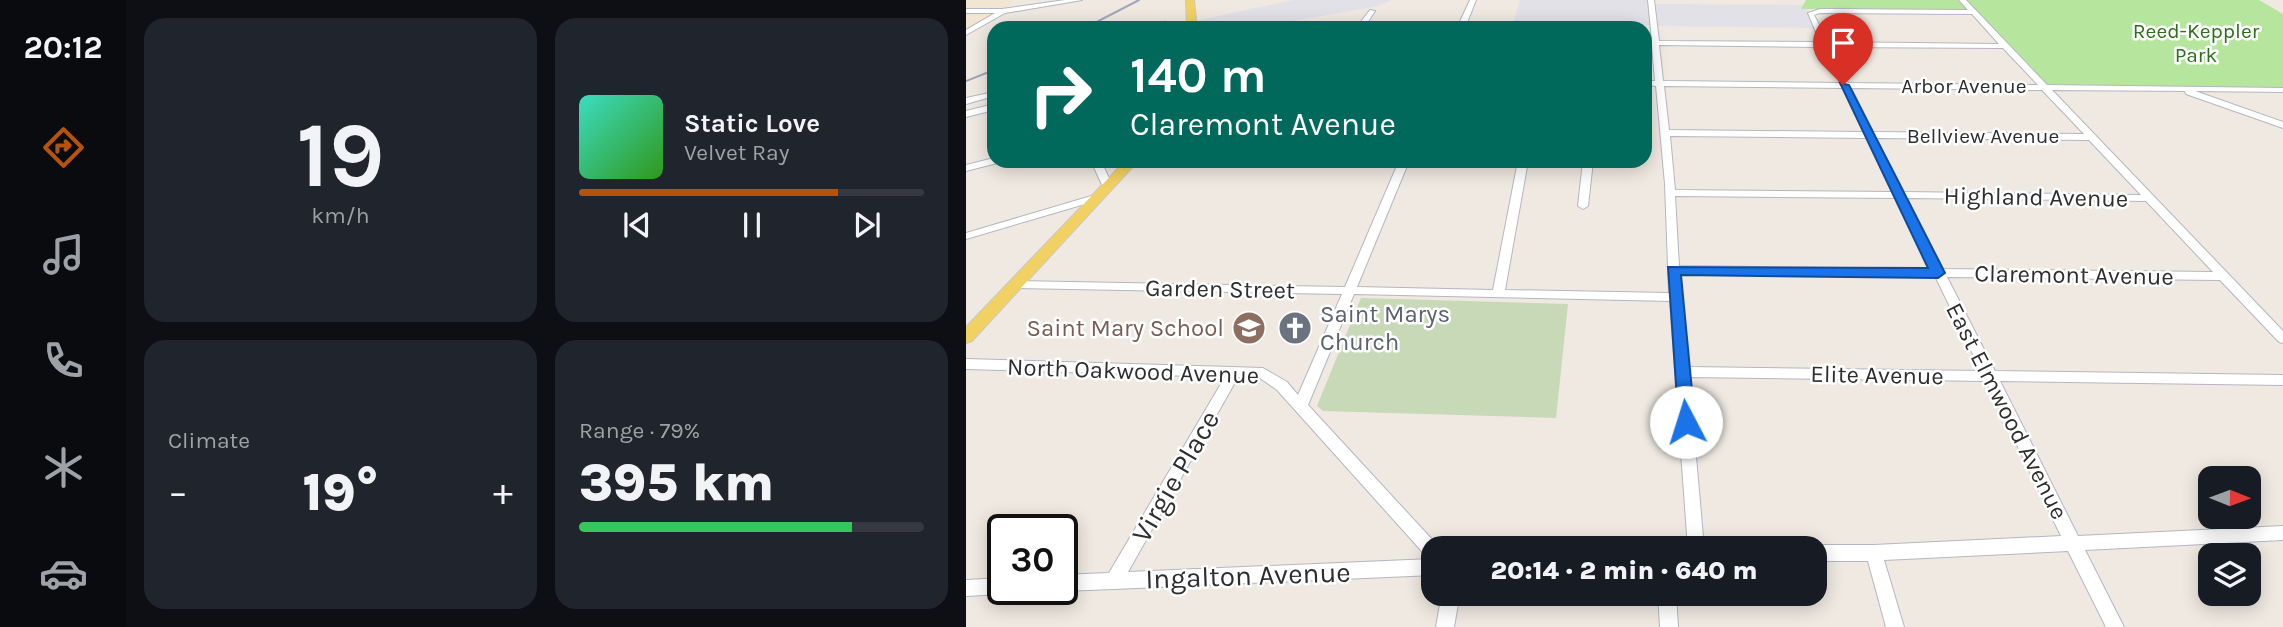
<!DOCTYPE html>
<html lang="en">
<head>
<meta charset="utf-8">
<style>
  :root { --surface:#171b24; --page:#20242c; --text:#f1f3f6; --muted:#9ea1a6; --line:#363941; --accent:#b45309 }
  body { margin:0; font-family:Karla,sans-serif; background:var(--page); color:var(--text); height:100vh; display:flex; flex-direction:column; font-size:26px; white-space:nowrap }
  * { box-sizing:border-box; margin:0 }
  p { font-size:23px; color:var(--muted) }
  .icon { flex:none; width:38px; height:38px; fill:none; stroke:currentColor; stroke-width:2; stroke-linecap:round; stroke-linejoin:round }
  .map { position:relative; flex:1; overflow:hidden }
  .drawer { display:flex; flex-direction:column; gap:18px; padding:18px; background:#0d0f14; width:840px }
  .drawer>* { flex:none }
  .hud { position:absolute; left:21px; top:21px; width:665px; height:147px; border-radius:21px; box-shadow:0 4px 18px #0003; background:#00695c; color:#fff; overflow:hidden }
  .needle { width:46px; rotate:91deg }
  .tools { position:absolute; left:1232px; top:466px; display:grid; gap:14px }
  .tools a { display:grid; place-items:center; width:63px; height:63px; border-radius:14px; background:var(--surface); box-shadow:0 4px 18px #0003; font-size:35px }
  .speed { position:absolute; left:21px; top:514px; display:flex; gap:14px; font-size:35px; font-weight:700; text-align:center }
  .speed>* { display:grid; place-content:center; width:91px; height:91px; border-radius:50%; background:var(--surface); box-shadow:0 4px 18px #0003; line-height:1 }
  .speed .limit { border:4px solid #111; border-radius:10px; background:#fff; color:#111 }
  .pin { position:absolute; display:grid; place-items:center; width:60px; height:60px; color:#fff; margin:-72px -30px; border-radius:50% 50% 50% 0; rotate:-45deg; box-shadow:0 0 7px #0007 }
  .pin .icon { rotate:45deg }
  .me { position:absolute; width:77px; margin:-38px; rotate:355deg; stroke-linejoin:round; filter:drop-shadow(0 0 5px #0008) }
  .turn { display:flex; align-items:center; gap:24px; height:147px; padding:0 28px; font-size:32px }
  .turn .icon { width:91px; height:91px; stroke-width:2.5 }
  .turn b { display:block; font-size:49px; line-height:60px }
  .big { font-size:52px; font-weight:800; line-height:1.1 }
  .drawer .card { flex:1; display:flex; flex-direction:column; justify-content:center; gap:10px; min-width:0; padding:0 24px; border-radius:21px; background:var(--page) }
  .drawer .dial { align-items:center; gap:0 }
  .dial b { font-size:91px; line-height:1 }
  .song { display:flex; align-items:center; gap:21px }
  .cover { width:84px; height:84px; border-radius:10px; background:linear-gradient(135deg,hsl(170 70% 55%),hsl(110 70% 35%)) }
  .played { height:7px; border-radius:4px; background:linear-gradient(90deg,var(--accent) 75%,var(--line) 75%) }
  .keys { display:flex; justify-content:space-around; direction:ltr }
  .heat { display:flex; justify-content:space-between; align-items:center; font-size:38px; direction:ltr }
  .charge { height:10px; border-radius:5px; background:linear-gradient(90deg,#34c759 79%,var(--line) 0) }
  .drawer .tiles { flex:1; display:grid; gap:18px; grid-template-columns:repeat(2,1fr) }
  .trip { position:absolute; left:455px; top:536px; width:406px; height:70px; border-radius:21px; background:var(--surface); box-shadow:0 4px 18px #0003; font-weight:800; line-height:70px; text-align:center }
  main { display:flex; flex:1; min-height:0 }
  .tabs { display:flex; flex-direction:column; width:126px; justify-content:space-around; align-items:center; background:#090b0e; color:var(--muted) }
  .tabs .icon { width:49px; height:49px }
  .tabs .selected { color:var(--accent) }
  .tabs b { font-size:32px; color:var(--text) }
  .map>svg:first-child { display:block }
  .industrial { fill:#e3e1e8 }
  .education { fill:#f0e6d1 }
  .green { fill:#b6e59e }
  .cemetery { fill:#c8d9b8 }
  .building { fill:#cbc7bf; stroke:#8e8b86; stroke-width:2 }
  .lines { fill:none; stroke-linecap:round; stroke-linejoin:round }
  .minor-casing { stroke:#b4b7c1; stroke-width:2 }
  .major-casing { stroke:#c9c9c9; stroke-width:2 }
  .minor { fill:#fff; fill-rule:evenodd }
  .major { fill:#f2d163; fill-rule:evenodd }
  .rail { stroke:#a3a6b8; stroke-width:2 }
  .route { fill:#1a73e8; stroke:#114b97; stroke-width:2 }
  .labels { text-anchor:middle; stroke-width:5; stroke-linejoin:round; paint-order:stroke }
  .far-park-label { font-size:21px; fill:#2c6e1b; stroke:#fff }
  .far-street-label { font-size:21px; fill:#2e2e2e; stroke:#fff }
  .street-label { font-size:24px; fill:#2e2e2e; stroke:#fff }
  .worship-label { font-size:24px; fill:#5b616d; stroke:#fff; text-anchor:start }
  .education-label { font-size:24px; fill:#785e54; stroke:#fff; text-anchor:end }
  .near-street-label { font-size:28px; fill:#2e2e2e; stroke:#fff }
</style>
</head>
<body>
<main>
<nav class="tabs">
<b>20:12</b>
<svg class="icon selected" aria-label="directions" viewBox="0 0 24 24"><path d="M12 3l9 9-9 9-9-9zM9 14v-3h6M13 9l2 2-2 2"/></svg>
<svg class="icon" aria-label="music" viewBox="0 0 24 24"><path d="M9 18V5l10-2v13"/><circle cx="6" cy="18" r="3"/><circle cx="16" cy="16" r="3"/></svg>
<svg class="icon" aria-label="phone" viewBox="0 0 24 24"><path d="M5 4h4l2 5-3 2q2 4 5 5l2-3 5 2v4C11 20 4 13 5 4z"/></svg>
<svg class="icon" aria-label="climate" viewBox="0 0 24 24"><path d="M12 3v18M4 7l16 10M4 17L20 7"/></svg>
<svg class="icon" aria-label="car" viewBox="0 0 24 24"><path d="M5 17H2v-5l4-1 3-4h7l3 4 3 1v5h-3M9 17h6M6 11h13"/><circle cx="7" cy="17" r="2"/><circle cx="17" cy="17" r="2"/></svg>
</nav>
<section class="drawer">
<div class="tiles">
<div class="card dial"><b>19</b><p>km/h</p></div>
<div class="card">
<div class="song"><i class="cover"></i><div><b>Static Love</b><p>Velvet Ray</p></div></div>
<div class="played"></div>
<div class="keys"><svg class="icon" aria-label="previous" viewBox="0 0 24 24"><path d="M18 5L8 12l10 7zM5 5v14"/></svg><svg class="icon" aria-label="pause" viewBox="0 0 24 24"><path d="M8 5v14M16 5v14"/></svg><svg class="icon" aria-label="next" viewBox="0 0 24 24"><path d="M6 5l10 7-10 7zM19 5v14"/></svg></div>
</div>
<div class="card"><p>Climate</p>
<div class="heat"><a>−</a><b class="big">19°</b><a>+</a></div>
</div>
<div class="card"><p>Range · 79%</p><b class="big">395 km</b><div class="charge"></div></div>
</div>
</section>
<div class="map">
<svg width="1317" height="627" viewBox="0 0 1317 627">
  <rect width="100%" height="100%" fill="#efe9e1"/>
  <!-- industrial -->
  <path class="industrial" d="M327 0H426L412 6 287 28H229L228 21Z
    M554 0H683L686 25 593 26 580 21H548Z
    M687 4 839 5 848 28 691 26Z"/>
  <!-- education -->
  <path class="education" d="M0 0H47L42 9 0 32Z"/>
  <!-- green -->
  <path class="green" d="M840 0H1293L1317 14V89L1078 87 1004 9H835Z"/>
  <!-- cemetery -->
  <path class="cemetery" d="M395 298 602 304 590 418 357 411 351 406Z"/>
  <!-- building -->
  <path class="building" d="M199 22V28H160V27Z"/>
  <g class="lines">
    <defs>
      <path id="minor" d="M99 0H116L39 13 0 35V30L29 13H0V9H36Z
        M504 0H510L499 28H491Z
        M682 0H688L693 41 854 42 842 13 854 9 1002 10 993 0H1000L1081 85 1317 88V92L1229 91 1317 122V128L1220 94 1219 91 1086 90 1317 331V343L1313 342 1254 280 981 277 1029 371 1317 375V385L1034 381 1112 536 1317 526V540L1119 550 1158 627H1140L1102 551 918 560 938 627H920L902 561H849V548H843L849 545H908L1095 536 1020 381 723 377 738 548H722L704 301 388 294 342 405 473 547 467 548V575L148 589 96 591 93 590H96V575L143 573 259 377 0 369V359L297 368 321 382 332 395 376 294 50 288 46 287 44 284 46 281 379 287 433 161H443L391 287 527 290 552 161H562L539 290 703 293 699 184 690 86 679 85V81H689L686 45H679V41H686ZM854 13 1006 14 1033 44 862 42 848 15ZM693 45 857 47 874 83 697 81ZM864 47 1037 48 1072 85 882 83ZM698 86 877 88 898 132 703 130ZM885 88 1076 90 1118 134 907 132ZM704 136 901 138 928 192 709 190ZM910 138 1123 140 1175 195 938 192ZM709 196 931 198 965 269 713 266ZM941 198 1180 201 1247 272 977 269ZM713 274 969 276 1015 371 722 367ZM272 377 294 378 311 390 461 557 466 559 162 572Z
        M404 10 409 11 398 28H390Z
        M28 92V96L0 104V98Z
        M28 104V110L0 117V111Z
        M28 158V161H33L31 163 0 171V165Z
        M125 161H135L147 187 146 189H138Z
        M617 161H627L622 206 617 209 612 206Z
        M132 194 136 195V199L0 239V233Z
        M37 578V590H44L43 592 37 594 0 596V580Z
        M476 593H494L488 627H470Z
        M692 593H710L712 627H694Z"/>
      <path id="major" d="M220 0H228L231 28H221Z
        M159 161H172L6 341 0 343V327Z"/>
    </defs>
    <!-- minor casing -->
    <use href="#minor" class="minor-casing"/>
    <!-- major casing -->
    <use href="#major" class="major-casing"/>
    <!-- minor -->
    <use href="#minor" class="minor"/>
    <!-- major -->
    <use href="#major" class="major"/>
    <!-- rail -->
    <path class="rail" d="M119 28 173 0
      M0 81 28 70"/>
  </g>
  <!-- route -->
  <path class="route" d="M874 83 883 85 979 273 972 278 715 275 729 422 726 428H713L702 267 962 268Z"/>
  <!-- icons -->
  <defs>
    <symbol id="school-disc" viewBox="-11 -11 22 22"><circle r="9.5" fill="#8d6e63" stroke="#fff"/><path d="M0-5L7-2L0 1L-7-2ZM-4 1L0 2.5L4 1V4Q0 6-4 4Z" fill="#fff"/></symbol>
    <symbol id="church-disc" viewBox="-11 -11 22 22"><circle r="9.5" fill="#6b7280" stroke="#fff"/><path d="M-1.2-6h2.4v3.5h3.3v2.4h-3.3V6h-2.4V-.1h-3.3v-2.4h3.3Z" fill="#fff"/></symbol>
  </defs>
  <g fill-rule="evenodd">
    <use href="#school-disc" x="264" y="309" width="38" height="38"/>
    <use href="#church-disc" x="310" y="309" width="38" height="38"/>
  </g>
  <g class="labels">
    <!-- far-park labels -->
    <g class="far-park-label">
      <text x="1230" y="38">Reed-Keppler<tspan x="1230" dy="24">Park</tspan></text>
    </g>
    <!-- far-street labels -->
    <g class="far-street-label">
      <text x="998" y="93">Arbor Avenue</text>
      <text x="1017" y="143">Bellview Avenue</text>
    </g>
    <!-- street labels -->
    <g class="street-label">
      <text transform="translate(1070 197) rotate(1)" y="8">Highland Avenue</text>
      <text transform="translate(1108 275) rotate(1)" y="8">Claremont Avenue</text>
      <text transform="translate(254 289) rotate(1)" y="8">Garden Street</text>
      <text transform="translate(167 371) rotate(2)" y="8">North Oakwood Avenue</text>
      <text transform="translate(911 375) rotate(1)" y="8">Elite Avenue</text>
      <text transform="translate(1041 411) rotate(63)" y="8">East Elmwood Avenue</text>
    </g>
    <!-- worship labels -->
    <g class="worship-label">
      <text x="354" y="322">Saint Marys<tspan x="354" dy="28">Church</tspan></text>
    </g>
    <!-- education labels -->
    <g class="education-label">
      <text x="258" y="336">Saint Mary School</text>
    </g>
    <!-- near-street labels -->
    <g class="near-street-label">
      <text transform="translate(209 476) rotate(-60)" y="10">Virgie Place</text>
      <text transform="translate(282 575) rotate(-2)" y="10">Ingalton Avenue</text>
    </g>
  </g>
</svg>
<div class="tools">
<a><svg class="needle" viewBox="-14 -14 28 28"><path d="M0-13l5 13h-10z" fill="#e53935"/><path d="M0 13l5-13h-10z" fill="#9ea1a6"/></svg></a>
<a><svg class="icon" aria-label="layers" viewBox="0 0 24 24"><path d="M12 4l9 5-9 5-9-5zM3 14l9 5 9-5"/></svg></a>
</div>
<div class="speed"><div class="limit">30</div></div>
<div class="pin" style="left:877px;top:85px;background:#d93025"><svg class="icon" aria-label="arrive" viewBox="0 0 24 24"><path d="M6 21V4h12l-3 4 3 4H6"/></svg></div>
<svg class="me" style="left:720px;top:422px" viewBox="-20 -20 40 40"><circle r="19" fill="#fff"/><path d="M0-13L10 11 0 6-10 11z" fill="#1a73e8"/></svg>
<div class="trip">20:14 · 2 min · 640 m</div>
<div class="hud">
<div class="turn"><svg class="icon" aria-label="right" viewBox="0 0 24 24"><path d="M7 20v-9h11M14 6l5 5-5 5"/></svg><div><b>140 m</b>Claremont Avenue</div></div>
</div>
</div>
</main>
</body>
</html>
